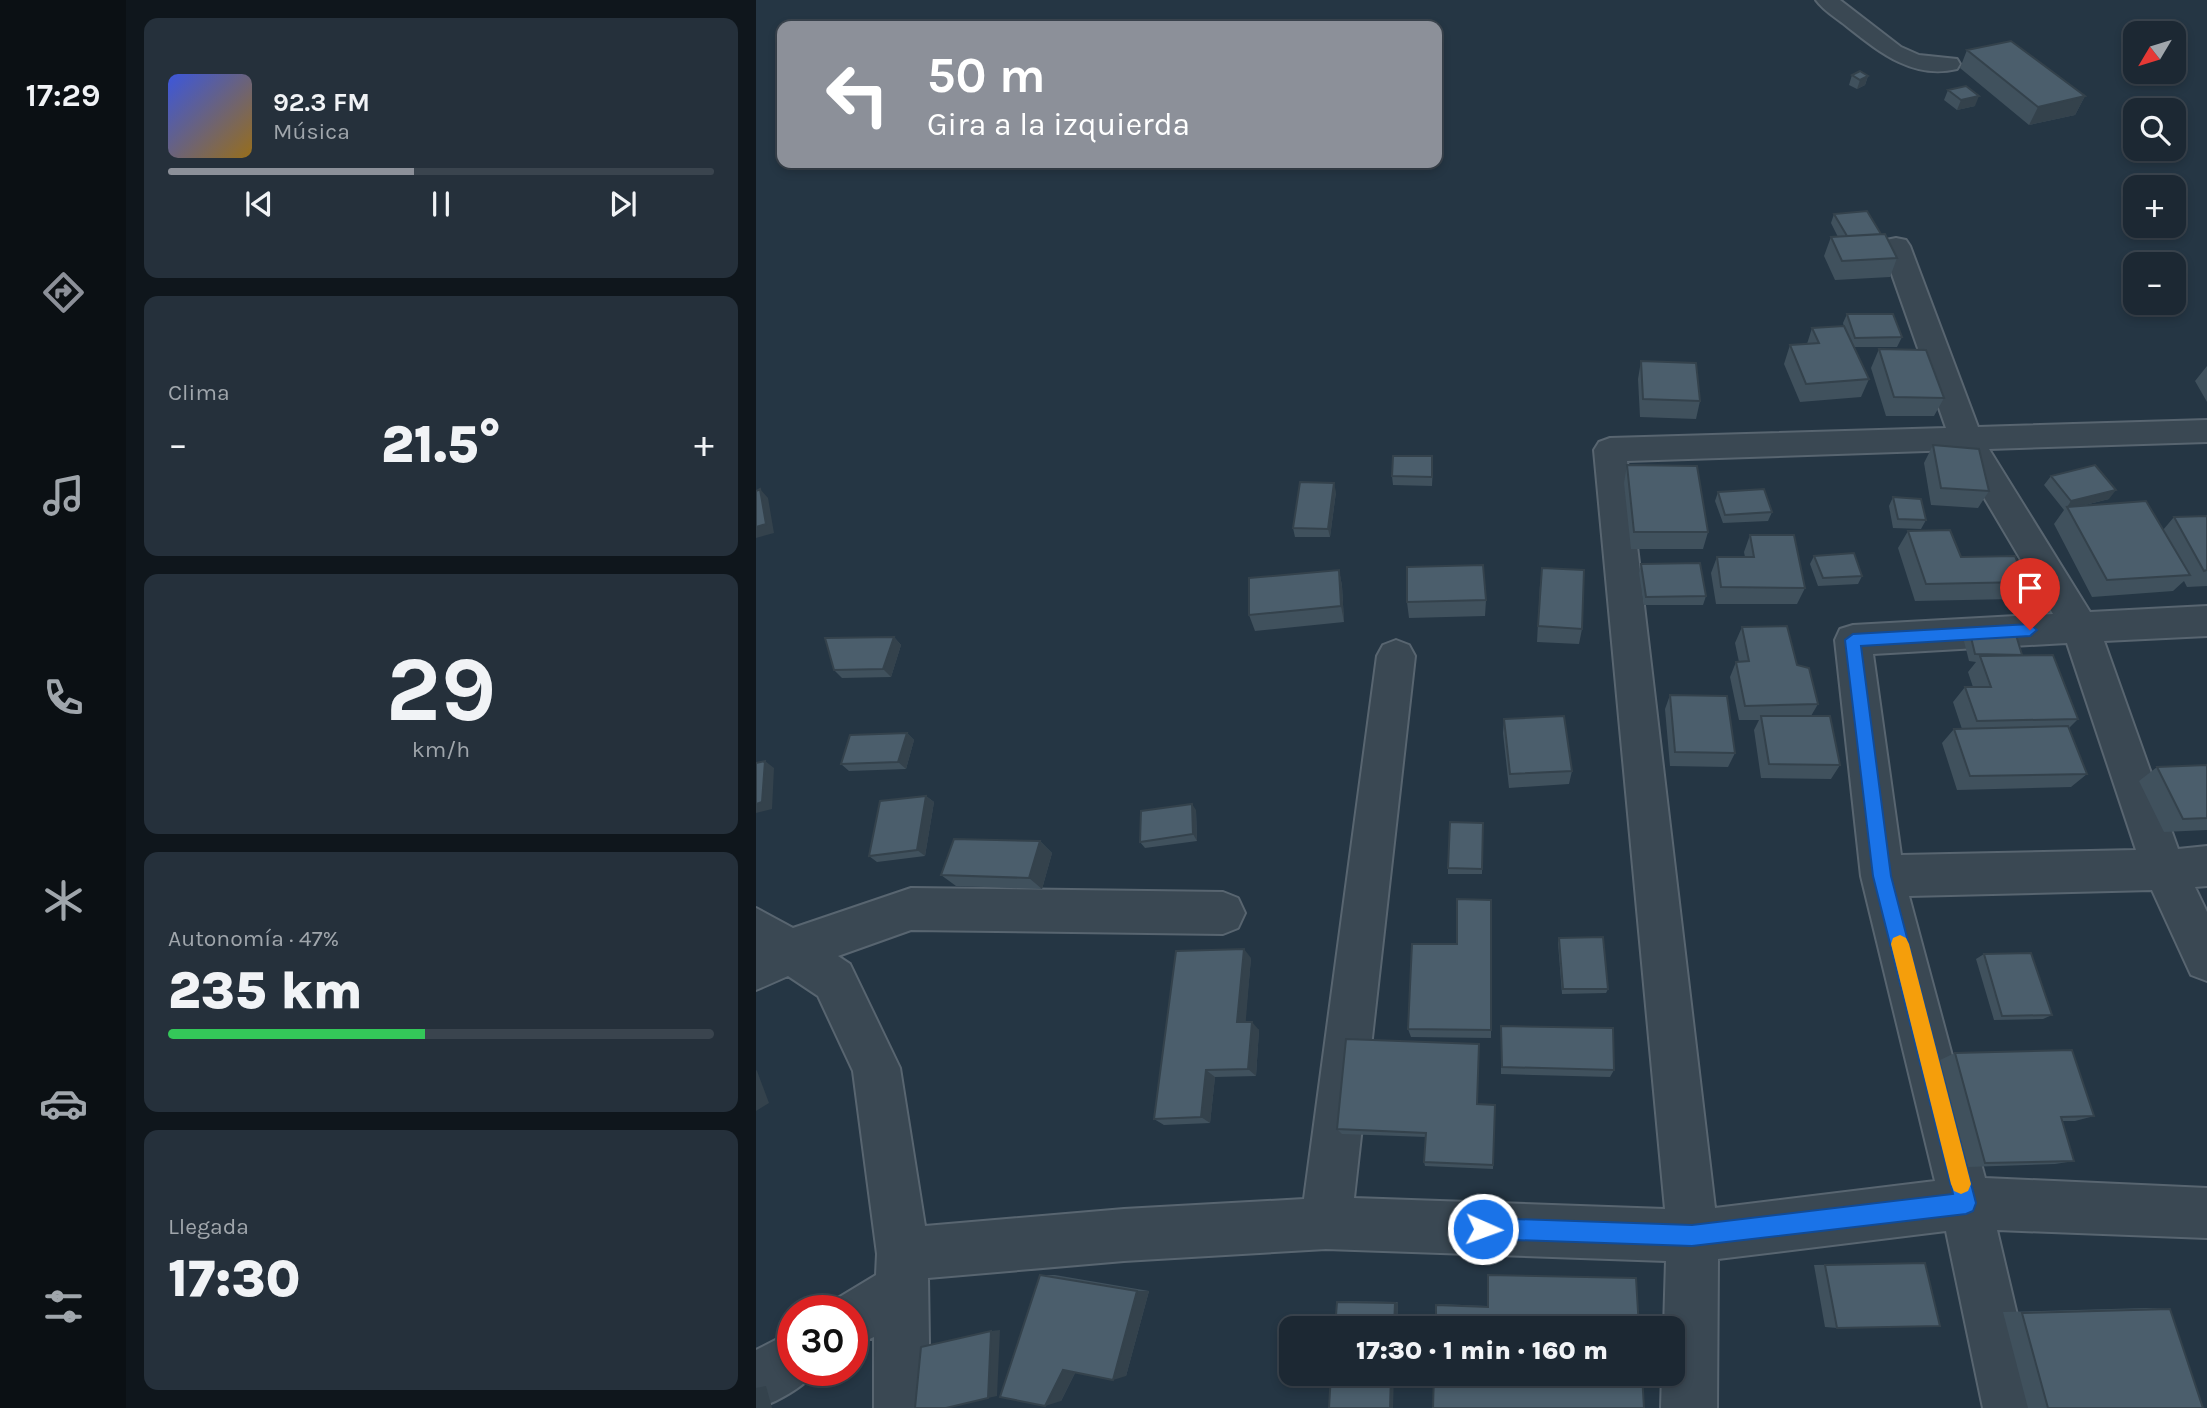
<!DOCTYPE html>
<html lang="es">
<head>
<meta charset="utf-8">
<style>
  :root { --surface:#1c2833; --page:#25303b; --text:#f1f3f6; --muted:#a0a6ac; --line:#3a444e; --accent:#8c9099 }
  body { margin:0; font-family:Karla,sans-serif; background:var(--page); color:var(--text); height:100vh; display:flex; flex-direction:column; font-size:26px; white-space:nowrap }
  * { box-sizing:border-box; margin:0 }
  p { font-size:23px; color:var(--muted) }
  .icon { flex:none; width:38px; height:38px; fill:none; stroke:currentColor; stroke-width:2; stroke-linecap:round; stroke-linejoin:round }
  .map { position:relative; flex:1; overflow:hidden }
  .side { display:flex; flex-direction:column; gap:18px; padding:18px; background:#0f161c; width:630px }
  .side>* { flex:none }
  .top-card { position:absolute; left:21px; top:21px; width:665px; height:147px; border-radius:14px; box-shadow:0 4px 10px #0003,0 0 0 2px var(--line); background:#8c9099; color:#fff; overflow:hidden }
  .needle { width:46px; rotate:232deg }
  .buttons { position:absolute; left:1367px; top:21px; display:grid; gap:14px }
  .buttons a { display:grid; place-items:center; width:63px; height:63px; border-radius:14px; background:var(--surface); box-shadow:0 4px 10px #0003,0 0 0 2px var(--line); font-size:35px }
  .speed { position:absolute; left:21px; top:1295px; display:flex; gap:14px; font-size:35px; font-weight:700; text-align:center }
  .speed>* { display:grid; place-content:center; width:91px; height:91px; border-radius:50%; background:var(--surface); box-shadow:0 4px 10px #0003,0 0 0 2px var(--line); line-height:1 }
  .speed .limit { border:10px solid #d22; background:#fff; color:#111 }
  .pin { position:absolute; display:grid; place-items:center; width:60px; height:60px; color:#fff; margin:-72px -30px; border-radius:50% 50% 50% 0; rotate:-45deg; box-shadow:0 0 7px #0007 }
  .pin .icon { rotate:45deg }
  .me { position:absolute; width:77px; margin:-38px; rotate:92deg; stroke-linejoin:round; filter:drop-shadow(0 0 5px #0008) }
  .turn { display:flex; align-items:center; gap:24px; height:147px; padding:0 35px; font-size:32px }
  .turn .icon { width:91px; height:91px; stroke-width:2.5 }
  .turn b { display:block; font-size:49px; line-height:60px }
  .big { font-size:52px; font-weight:800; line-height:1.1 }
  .side .widget { flex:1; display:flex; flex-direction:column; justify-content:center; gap:10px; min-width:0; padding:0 24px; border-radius:14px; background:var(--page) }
  .side .dial { align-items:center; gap:0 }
  .dial b { font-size:91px; line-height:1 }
  .song { display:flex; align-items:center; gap:21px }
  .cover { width:84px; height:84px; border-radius:10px; background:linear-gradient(135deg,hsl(230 70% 55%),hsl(40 70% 35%)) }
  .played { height:7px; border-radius:4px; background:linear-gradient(90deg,var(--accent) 45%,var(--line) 45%) }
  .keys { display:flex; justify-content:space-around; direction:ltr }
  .heat { display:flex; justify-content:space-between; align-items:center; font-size:38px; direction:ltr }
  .charge { height:10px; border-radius:5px; background:linear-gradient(90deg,#34c759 47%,var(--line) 0) }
  .trip { position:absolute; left:523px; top:1316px; width:406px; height:70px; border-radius:14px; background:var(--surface); box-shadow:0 4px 10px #0003,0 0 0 2px var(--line); font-weight:800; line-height:70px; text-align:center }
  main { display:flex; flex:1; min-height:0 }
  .dock { display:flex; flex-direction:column; width:126px; justify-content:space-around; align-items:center; background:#0b1014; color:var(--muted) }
  .dock .icon { width:49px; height:49px }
  .dock .on { color:var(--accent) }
  .dock b { font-size:32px; color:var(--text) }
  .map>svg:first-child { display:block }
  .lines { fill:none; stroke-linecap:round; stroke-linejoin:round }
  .minor-casing { stroke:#586570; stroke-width:4 }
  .minor { fill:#3a4853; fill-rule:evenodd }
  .wall { fill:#40515d }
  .shaded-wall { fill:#34424c }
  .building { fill:#4b5e6c; stroke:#34424c; stroke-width:2 }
  .route { fill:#1a73e8; stroke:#114b97; stroke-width:2 }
  .slow { fill:#f59e0b }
</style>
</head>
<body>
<main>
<nav class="dock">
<b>17:29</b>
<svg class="icon on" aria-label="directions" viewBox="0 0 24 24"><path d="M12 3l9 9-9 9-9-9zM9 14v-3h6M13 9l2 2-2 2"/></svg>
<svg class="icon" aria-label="music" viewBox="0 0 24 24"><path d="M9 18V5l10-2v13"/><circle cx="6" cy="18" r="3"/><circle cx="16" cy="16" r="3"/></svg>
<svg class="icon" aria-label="phone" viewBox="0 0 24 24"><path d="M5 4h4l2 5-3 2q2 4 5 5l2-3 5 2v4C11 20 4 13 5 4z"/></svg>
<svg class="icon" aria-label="climate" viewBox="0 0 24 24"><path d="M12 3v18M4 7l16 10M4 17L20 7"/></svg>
<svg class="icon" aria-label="car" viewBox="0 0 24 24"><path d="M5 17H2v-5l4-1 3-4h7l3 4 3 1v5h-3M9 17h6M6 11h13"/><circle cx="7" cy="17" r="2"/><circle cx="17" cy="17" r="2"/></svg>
<svg class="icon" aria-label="filters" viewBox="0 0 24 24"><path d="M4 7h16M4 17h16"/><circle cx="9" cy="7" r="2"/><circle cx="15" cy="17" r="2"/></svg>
</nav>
<section class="side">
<div class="widget">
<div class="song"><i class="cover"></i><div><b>92.3 FM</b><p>Música</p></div></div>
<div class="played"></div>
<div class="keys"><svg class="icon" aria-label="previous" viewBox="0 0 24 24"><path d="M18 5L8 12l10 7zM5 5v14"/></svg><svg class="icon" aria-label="pause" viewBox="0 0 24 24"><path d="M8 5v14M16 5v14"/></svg><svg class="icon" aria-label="next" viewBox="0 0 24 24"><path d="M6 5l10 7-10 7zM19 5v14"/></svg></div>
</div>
<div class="widget"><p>Clima</p>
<div class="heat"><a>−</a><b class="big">21.5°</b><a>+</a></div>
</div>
<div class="widget dial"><b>29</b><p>km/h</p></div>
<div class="widget"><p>Autonomía · 47%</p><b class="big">235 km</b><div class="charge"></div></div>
<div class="widget"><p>Llegada</p><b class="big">17:30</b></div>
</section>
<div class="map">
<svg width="1451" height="1408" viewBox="0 0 1451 1408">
  <rect width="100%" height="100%" fill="#253644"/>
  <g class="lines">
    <defs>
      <path id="minor" d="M1060 0H1084L1145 47 1163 55 1201 59 1204 64 1201 69C1156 80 1122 51 1089 25 1079 17 1067 10 1060 0Z
        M1140 238 1150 240 1154 246 1222 427 1451 420V442L1233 449 1334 612 1451 606V636L1348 641 1422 849 1451 846V886L1439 887 1451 912V981L1435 975 1396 890 1153 896 1229 1178 1451 1188V1238L1241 1230 1283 1408H1227L1190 1231 962 1259 961 1408H905L906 1374H917V1328H908L910 1261 570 1249 368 1261 172 1278 174 1408H118V1337L96 1347V1311H73L77 1301 120 1275 121 1254 97 1071 62 996 32 976 0 990V908L37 928 155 888 467 892 482 898 489 913 482 928 467 934 155 930 82 956 94 964 144 1068 169 1226 368 1209 548 1199 621 656 627 645 640 640 653 645 659 656 598 1198 909 1209 838 450 843 442 854 438 1190 428 1126 246 1130 240ZM1200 450 1297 614 1097 625 1084 629 1079 640 1105 876 1179 1181 959 1208 871 461ZM1311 643 1380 850 1145 855 1117 654Z
        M37 1331V1370H59C53 1385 16 1405 0 1408V1350Z"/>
    </defs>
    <!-- minor casing -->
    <use href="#minor" class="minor-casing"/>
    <!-- minor -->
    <use href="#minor" class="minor"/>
  </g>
  <!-- wall -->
  <path class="wall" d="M1211 50 1329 96 1319 115 1273 125 1204 68Z
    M1096 75 1112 76 1109 85 1101 89 1093 85Z
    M1192 90 1219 106 1201 110 1188 100Z
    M1078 214 1141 258 1134 277 1079 280 1068 256 1075 237H1082L1075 223Z
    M1091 314 1146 337 1141 347H1098L1113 379 1105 397 1044 402 1028 364 1034 345 1051 344 1056 328 1088 327 1087 323Z
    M1123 349 1188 398 1178 416H1130L1115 368Z
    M885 361 944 401 940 419 884 417 882 379Z
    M1451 366V402L1439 381Z
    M1177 445 1233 491 1222 508 1175 505 1168 463Z
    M677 465 676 486 637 485 636 476Z
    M871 465 952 532 947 549H875L868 483Z
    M1295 476 1353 499 1325 506 1407 530 1418 517 1451 516V586L1431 587 1428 581 1417 591 1336 597 1298 524 1308 510 1288 485Z
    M580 492 574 537H539L537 528Z
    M962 492 1016 512 1012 521 967 523 959 501Z
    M1137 497 1170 520 1165 529 1137 528 1133 506Z
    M1152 531 1205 557 1270 582 1257 599 1159 601 1142 548Z
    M994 535 1049 588 1041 604H960L955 573 961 557H989L988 552Z
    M1058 556 1106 576 1102 584 1062 586 1054 564Z
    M885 564 950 596 947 605H888L883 573Z
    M583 570 586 586 588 622 499 631 493 615Z
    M784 585 826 629 823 644 781 642Z
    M730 600 729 616 653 618 651 602Z
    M986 627 1041 665 1062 704 1055 716 1084 765 1075 779 1005 778 998 730 1003 720H983L974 677 980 662H983L979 643Z
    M1214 633 1266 655 1322 719 1313 728 1331 774 1315 787 1201 790 1186 743 1198 729H1206L1197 702 1209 687H1217L1212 672 1220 662 1213 661 1208 641Z
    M138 637 145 645 135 677 86 678 78 670Z
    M914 695 979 753 972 767 914 766 909 709Z
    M748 719 816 771 813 784 753 788 747 733Z
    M151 733 158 740 150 769 93 771 85 764Z
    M1451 765V830L1408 832 1383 781 1401 767Z
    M170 796 178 802 169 856 121 862 113 856Z
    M440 810 441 841 389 848 384 842Z
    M727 823 726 874H692V868Z
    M284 841 296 853 286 889 200 886 185 875Z
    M735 900V1038L655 1037 652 1029 701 944Z
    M803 938 852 989 850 993 806 994 802 943Z
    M1228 954 1296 1015 1287 1019 1238 1020 1220 959Z
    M495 958 489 1022 503 1030 500 1076 459 1077 454 1123 408 1125 398 1119Z
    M745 1026 858 1070 854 1077 745 1074Z
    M1199 1053 1338 1116 1319 1121H1306L1318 1161 1299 1164 1212 1167 1184 1060Z
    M721 1104 739 1105 737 1169 669 1166 668 1162 670 1137 586 1134 581 1129Z
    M1169 1263 1081 1328 1069 1327 1058 1265Z
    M284 1275H299L393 1291 370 1376 319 1373 305 1401Z
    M586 1301 642 1302 641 1328H579L581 1302Z
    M683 1304 731 1306 883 1328 680 1305Z
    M1390 1308 1414 1309 1447 1408H1272L1247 1312Z"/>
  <!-- shaded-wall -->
  <path class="shaded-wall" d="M1112 76 1109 85 1101 89 1104 80Z
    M1223 96 1219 106 1201 110 1205 100Z
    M1329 96 1319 115 1273 125 1282 107Z
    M578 483 580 492 574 537 572 529Z
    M4 489 12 498 18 533 0 538V527Z
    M1360 490 1353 499 1312 509 1311 507 1315 501Z
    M583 570 586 586 588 622 585 606Z
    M138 637 145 645 135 677 127 669Z
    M151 733 158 740 150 769 142 762Z
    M9 761 18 768 16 809 0 813V804Z
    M170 796 178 802 169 856 161 850Z
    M436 804 440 810 441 841 437 834Z
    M284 841 296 853 286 889 273 878Z
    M488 949 495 958 489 1030 481 1022Z
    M496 1022 503 1030 500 1076 492 1069Z
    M0 1070 1 1071 13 1103 0 1111Z
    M450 1070 459 1077 454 1123 445 1117Z
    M381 1291H393L370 1376 357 1380Z
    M642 1302 641 1328H638L639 1303Z
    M244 1330 241 1396 232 1398 235 1331Z
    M322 1367 305 1401 289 1406 307 1370Z
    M635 1374H638L637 1408H634Z
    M10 1386 16 1408H0V1388Z"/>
  <!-- building -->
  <path class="building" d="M1255 41 1329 96 1282 107 1211 50Z
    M1104 71 1112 76 1104 80 1096 75Z
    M1210 86 1223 96 1205 100 1192 90Z
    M1111 211 1125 234 1091 236 1078 214Z
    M1129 234 1141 258 1086 261 1075 237Z
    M1091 314H1137L1146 337 1099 338Z
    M1088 326 1113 379 1050 384 1034 345 1063 343 1056 328Z
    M1123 349 1170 350 1188 398 1138 397Z
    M885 361 940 363 944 401 887 399Z
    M1177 445 1223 449 1233 491 1185 488Z
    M637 456H676V477L636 476Z
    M871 465 941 466 952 532H878Z
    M1339 465 1360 490 1315 501 1295 476Z
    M544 482 578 483 572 529 537 528Z
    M4 489 10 524 0 527V491Z
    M1008 489 1016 512 969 515 962 492Z
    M1137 497 1165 499 1170 520 1142 519Z
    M1390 501 1434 575 1351 580 1311 507Z
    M1451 516V570L1448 571 1418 517Z
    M1194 530 1205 557 1259 556 1270 582 1170 584 1152 531Z
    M994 535H1038L1049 588 965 587 961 557H998Z
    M1098 553 1106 576 1067 578 1058 556Z
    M944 563 950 596 890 597 885 564Z
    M727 565 730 600 651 602V567Z
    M786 568 828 570 826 629 782 626Z
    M583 570 585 606 493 615V578Z
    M1031 626 1041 665 1053 668 1062 704 989 706 980 662 993 661 986 627Z
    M1214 633 1260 635 1266 655 1219 654Z
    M138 637 127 669 78 670 69 638Z
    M1297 655 1322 719 1221 721 1209 687H1235L1224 656Z
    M914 695 971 696 979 753 919 752Z
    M808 716 816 771 754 774 748 719Z
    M1005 716H1074L1084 765 1013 764Z
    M1312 726 1331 774 1214 776 1198 729Z
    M151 733 142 762 85 764 94 735Z
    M9 761 6 802 0 804V763Z
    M1451 765V818L1427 819 1401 767Z
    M170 796 161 850 113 856 124 801Z
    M436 804 437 834 384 842 385 811Z
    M694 822 727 823 726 869 692 868Z
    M198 839 284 841 273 878 185 875Z
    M701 899 735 900V1030L652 1029 656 944H701Z
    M847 937 852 989H807L803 938Z
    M488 949 481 1022H496L492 1069 450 1070 445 1117 398 1119 420 951Z
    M1275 953 1296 1015 1246 1016 1228 954Z
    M745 1026 857 1028 858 1070 746 1067Z
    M590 1039 723 1044 721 1104 739 1105 737 1165 668 1162 670 1133 581 1129Z
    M1316 1050 1338 1116 1305 1117 1318 1161 1229 1163 1199 1053Z
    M1169 1263 1184 1326 1081 1328 1069 1265Z
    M284 1275 381 1291 357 1380 307 1370 289 1406 244 1397Z
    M732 1275 880 1278 883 1328H680V1305L732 1307Z
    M581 1302 639 1303 638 1328H579Z
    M1414 1309 1447 1408H1292L1266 1313Z
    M235 1331 232 1398 190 1408H159L165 1347Z
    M575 1374H635L634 1408H573Z
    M678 1374H886L888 1408H677Z"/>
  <!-- route -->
  <path class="route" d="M1274 624 1281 630 1274 636 1105 646 1135 876 1220 1203 1217 1211 1210 1214 936 1246 727 1239 720 1236 717 1229 720 1221 727 1218 936 1225 1197 1194 1117 876 1089 640 1097 634Z"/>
  <!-- slow -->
  <path class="slow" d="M1144 935 1150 938 1153 944 1215 1184 1212 1191 1205 1194 1198 1191 1195 1184 1135 944 1137 938Z"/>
</svg>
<div class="buttons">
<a><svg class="needle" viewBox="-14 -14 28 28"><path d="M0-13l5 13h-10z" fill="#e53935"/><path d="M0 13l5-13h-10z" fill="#a0a6ac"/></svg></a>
<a><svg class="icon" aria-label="search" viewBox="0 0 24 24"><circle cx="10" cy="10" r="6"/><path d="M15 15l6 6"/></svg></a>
<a>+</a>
<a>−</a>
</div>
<div class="speed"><div class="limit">30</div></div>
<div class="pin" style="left:1274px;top:630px;background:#d93025"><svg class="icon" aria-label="arrive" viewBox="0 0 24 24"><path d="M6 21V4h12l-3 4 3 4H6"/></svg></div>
<svg class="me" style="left:727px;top:1229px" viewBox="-20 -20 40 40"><circle r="17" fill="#1a73e8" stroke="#fff" stroke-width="3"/><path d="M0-11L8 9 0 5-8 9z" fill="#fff"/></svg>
<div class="trip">17:30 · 1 min · 160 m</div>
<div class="top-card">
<div class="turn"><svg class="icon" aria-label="left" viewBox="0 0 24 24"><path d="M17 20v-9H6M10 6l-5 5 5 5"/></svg><div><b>50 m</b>Gira a la izquierda</div></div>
</div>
</div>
</main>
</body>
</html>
